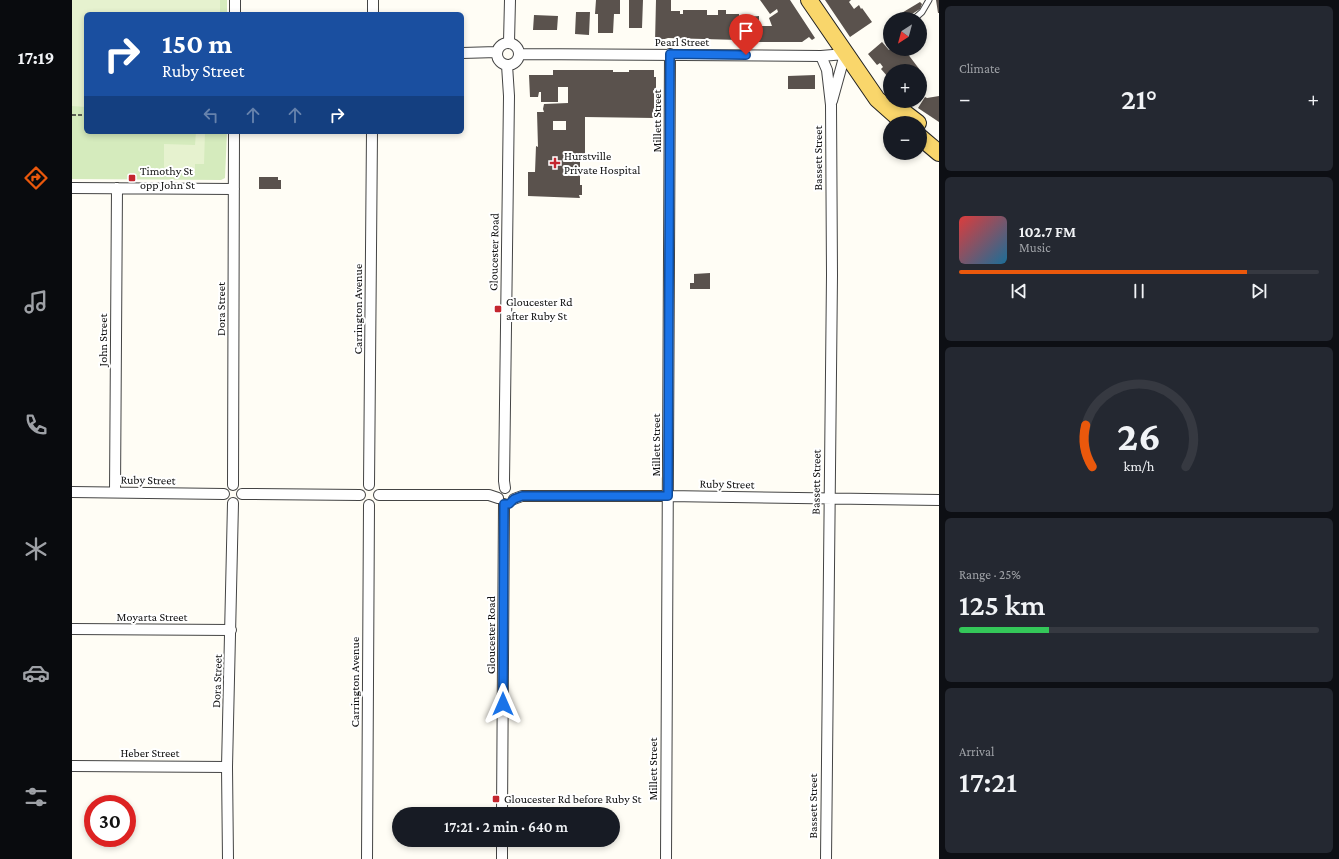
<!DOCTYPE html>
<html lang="en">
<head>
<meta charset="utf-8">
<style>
  :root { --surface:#171b24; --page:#242831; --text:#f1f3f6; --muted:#9ea1a6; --line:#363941; --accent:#ea580c }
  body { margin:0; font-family:"Crimson Pro",serif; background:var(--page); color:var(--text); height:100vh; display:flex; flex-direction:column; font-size:15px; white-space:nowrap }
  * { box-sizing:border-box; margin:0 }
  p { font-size:13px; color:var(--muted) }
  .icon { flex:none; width:22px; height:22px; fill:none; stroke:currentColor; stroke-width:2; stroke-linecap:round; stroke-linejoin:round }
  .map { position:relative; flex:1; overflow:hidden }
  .panel { display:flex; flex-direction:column; gap:6px; padding:6px; background:#0d0f14; width:400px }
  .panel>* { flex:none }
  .banner { position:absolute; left:12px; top:12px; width:380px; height:122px; border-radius:6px; box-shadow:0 2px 6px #0003; background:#1a4fa0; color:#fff; overflow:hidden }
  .needle { width:26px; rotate:216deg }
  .buttons { position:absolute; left:811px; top:12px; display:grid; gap:8px }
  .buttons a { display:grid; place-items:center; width:44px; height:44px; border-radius:50%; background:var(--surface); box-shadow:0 2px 6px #0003; font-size:20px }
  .speed { position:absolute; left:12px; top:795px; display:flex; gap:8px; font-size:20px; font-weight:700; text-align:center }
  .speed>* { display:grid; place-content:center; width:52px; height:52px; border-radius:50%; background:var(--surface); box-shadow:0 2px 6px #0003; line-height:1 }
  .speed .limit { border:6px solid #d22; background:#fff; color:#111 }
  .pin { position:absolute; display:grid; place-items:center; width:34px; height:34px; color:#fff; margin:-41px -17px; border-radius:50% 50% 50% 0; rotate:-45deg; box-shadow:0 0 4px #0007 }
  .pin .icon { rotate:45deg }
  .me { position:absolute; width:44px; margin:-22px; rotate:0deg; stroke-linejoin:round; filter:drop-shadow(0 0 3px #0008) }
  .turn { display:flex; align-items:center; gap:14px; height:84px; padding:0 12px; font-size:18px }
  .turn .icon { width:52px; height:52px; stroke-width:2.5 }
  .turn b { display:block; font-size:28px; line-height:34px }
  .lanes { display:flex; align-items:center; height:38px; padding:0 12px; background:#0003; justify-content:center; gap:20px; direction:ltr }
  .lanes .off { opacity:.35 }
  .big { font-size:30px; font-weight:600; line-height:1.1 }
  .panel .card { flex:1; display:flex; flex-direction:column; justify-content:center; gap:6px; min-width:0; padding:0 14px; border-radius:6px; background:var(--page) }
  .panel .dial { align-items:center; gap:0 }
  .dial svg { height:104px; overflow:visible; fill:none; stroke:var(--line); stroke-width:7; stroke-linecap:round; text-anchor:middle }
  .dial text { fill:var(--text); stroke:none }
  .song { display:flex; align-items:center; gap:12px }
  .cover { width:48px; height:48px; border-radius:6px; background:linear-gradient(135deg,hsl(0 70% 55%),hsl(200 70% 35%)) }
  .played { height:4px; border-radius:2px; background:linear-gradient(90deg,var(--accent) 80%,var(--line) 80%) }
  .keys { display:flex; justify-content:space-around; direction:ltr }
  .heat { display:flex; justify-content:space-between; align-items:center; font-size:22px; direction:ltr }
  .charge { height:6px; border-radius:3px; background:linear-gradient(90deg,#34c759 25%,var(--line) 0) }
  .trip { position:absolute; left:320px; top:807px; width:228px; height:40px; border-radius:20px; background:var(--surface); box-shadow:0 2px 6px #0003; font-weight:600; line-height:40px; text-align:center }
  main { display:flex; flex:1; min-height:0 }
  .dock { display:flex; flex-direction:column; width:72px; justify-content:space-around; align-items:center; background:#090b0e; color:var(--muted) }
  .dock .icon { width:28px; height:28px }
  .dock .on { color:var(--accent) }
  .dock b { font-size:18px; color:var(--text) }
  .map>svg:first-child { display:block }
  .green { fill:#d5ebbd }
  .pitch { fill:#e6f2cf }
  .building { fill:#5a524d; fill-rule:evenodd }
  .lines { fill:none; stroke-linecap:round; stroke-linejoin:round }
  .service-casing { stroke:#444; stroke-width:7 }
  .minor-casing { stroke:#444; stroke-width:12 }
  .primary-casing { stroke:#222; stroke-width:18 }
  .path { stroke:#333; stroke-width:1.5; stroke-dasharray:4 2; stroke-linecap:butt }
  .service { stroke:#fff; stroke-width:5 }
  .minor { stroke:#fff; stroke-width:10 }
  .primary { stroke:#f9d66b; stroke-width:16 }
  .route-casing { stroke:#114b97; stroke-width:10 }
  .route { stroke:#1a73e8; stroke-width:7 }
  .poi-dot { fill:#c4262e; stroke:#fff; stroke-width:1.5 }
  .labels { text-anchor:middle; stroke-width:4; stroke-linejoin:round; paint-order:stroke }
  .street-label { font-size:12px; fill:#111; stroke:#fff }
  .poi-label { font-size:12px; fill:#111; stroke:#fff; text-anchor:start }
</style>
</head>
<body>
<main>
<nav class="dock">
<b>17:19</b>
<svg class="icon on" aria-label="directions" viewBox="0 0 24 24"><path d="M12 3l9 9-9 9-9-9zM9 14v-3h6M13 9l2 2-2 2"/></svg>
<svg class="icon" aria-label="music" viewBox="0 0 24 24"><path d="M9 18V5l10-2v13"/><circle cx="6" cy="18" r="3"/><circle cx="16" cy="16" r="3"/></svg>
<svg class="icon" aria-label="phone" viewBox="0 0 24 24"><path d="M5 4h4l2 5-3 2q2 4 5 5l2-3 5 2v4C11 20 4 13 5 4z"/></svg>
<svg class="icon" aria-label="climate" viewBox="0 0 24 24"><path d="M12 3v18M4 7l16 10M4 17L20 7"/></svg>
<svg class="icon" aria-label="car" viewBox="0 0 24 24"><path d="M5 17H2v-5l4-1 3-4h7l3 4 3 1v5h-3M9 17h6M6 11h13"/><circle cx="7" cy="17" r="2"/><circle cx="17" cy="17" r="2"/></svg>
<svg class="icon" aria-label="filters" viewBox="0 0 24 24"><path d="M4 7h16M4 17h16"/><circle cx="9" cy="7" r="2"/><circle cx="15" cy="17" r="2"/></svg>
</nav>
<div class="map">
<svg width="867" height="859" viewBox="0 0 867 859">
  <rect width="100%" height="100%" fill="#fffdf5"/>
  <!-- green -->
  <path class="green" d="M0 0H155V14H14V132H155L153 178 149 180 0 179Z"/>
  <!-- pitch -->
  <path class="pitch" d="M0 0H148V14H14V107L0 106Z
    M124 132H133L132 164H123V173L92 172V144L123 145Z"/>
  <!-- building -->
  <path class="building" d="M524 0H548V14H542L541 33H526V14H523Z
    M557 0H571L570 28H557Z
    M584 0H599V11H608V14H611V10H635V15H646V10H654V14H667V40L596 38 583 42Z
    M688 0H718L743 38 740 40 737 37 730 42H675V17L687 16V26H700L697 18 706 12 705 9 698 14Z
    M753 0H779L777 2 782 9 787 5 789 9 790 8 800 22 778 37Z
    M864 0H867V13H866Z
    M848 2 850 4 848 9 840 14V15L834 19H823V17Z
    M504 12H518L517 35 503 34Z
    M462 15 486 16 485 30H461Z
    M810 42 817 50 820 49 822 51 824 49H832L851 74 848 79V71H818L816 77 809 69 811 67 808 63 805 65 796 54Z
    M481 70H541V72H557V70H582V77H584V89H582V118L513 117V157L508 160V185H510V195H507L508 198 456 196V172H463L464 146 466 147 465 112H472L471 109 472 104 496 103V87H486V102H469V92H467L466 97H458L457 75H481ZM481 121H494V130H481Z
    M743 75V89H716V76Z
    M867 96V122L846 108 853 97 855 98Z
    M187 177H206V180H209V189H187Z
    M638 273V289H618V283H622V274Z"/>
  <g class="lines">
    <defs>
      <path id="service" d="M842 19 850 12 857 0"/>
      <path id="minor" d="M163 14V0
        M301 14V0
        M437 42 438 0
        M425 54a11 11 0 1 1 22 0a11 11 0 1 1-22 0Z
        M390 53 425 52
        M447 54 749 56 773 54 760 101
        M749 56 755 70 759 105 760 275 754 859
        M0 188 162 189
        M161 485 162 132
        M297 485 300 132
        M433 488 432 481 437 96 435 65
        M0 492 152 494
        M43 492 45 188
        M170 494 288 495
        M307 495H417L426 498
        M442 499 450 496H596L867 500
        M0 629 159 630
        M0 766 155 767
        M430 814 432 504
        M156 859 155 767 161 503
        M295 859 297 505
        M430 859V840
        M594 859 598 54"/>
      <path id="primary" d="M737 0 805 99 832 123
        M825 107 846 123
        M848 137 867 153"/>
    </defs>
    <!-- service casing -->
    <use href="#service" class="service-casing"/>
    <!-- minor casing -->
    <use href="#minor" class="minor-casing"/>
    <!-- primary casing -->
    <use href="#primary" class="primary-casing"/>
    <!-- path -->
    <path class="path" d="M0 115H14"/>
    <!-- service -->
    <use href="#service" class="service"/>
    <!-- minor -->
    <use href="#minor" class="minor"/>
    <!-- primary -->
    <use href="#primary" class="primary"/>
  </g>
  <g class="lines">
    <defs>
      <path id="route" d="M431 704 432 504H437L442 499 450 496H596L598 54 674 55"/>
    </defs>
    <!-- route casing -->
    <use href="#route" class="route-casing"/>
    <!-- route -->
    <use href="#route" class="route"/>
  </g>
  <!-- markers -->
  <g class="poi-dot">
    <path d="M481 157h4v4h4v4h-4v4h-4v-4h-4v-4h4z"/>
    <rect x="56" y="174" width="8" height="8" rx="2"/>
    <rect x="422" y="305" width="8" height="8" rx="2"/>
    <rect x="420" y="795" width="8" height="8" rx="2"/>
  </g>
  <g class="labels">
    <!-- street labels -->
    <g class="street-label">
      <text x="610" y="46">Pearl Street</text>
      <text transform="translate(585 121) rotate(-90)" y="4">Millett Street</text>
      <text transform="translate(746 158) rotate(-90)" y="4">Bassett Street</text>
      <text transform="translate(422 252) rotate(-89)" y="4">Gloucester Road</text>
      <text transform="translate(149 309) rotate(-90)" y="4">Dora Street</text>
      <text transform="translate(286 309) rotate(-90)" y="4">Carrington Avenue</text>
      <text transform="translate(31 340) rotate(-90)" y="4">John Street</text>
      <text transform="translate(584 445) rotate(-90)" y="4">Millett Street</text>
      <text transform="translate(76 480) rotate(1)" y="4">Ruby Street</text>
      <text transform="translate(744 482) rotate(-89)" y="4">Bassett Street</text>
      <text transform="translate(655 484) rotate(1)" y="4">Ruby Street</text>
      <text x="80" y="621">Moyarta Street</text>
      <text transform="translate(419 635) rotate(-90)" y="4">Gloucester Road</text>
      <text transform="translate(145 681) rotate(-88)" y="4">Dora Street</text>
      <text transform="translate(283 682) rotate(-90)" y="4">Carrington Avenue</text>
      <text x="78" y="757">Heber Street</text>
      <text transform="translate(581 769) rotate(-90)" y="4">Millett Street</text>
      <text transform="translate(741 806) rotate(-90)" y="4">Bassett Street</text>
    </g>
    <!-- poi labels -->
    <g class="poi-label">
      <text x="492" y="160">Hurstville<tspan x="492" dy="14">Private Hospital</tspan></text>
      <text x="68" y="175">Timothy St<tspan x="68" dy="14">opp John St</tspan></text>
      <text x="434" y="306">Gloucester Rd<tspan x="434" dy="14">after Ruby St</tspan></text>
      <text x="432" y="803">Gloucester Rd before Ruby St</text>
    </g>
  </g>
</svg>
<div class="buttons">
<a><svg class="needle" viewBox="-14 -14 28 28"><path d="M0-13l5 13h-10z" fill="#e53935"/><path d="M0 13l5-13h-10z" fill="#9ea1a6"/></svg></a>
<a>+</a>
<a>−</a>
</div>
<div class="speed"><div class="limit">30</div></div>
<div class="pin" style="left:674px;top:55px;background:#d93025"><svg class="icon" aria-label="arrive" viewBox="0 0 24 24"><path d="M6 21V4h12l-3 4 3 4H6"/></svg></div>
<svg class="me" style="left:431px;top:704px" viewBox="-20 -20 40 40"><path d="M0-17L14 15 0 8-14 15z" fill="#1a73e8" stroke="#fff" stroke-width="4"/></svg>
<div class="trip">17:21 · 2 min · 640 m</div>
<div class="banner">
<div class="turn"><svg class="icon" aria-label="right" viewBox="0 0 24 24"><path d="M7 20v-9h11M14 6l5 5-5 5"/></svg><div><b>150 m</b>Ruby Street</div></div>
<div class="lanes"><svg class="icon off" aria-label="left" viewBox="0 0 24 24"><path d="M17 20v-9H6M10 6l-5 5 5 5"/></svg><svg class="icon off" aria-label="ahead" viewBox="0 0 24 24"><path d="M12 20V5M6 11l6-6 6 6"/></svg><svg class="icon off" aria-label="ahead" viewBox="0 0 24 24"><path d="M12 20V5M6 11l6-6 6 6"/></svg><svg class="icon" aria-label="right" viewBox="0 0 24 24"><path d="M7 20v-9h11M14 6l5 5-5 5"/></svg></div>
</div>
</div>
<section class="panel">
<div class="card"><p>Climate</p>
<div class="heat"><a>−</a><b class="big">21°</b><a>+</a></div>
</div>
<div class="card">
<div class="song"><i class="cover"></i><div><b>102.7 FM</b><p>Music</p></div></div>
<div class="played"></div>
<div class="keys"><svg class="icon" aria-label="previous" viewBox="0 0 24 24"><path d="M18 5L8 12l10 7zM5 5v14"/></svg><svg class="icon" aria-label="pause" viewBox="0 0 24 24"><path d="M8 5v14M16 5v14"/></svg><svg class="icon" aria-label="next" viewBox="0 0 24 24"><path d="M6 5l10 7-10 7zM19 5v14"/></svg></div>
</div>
<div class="card dial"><svg viewBox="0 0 100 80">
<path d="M14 69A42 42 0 1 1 86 69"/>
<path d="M14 69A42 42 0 0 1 9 37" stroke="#ea580c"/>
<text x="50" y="56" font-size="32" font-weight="700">26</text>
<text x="50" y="72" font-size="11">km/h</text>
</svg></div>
<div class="card"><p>Range · 25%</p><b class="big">125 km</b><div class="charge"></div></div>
<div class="card"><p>Arrival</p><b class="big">17:21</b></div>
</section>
</main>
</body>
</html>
